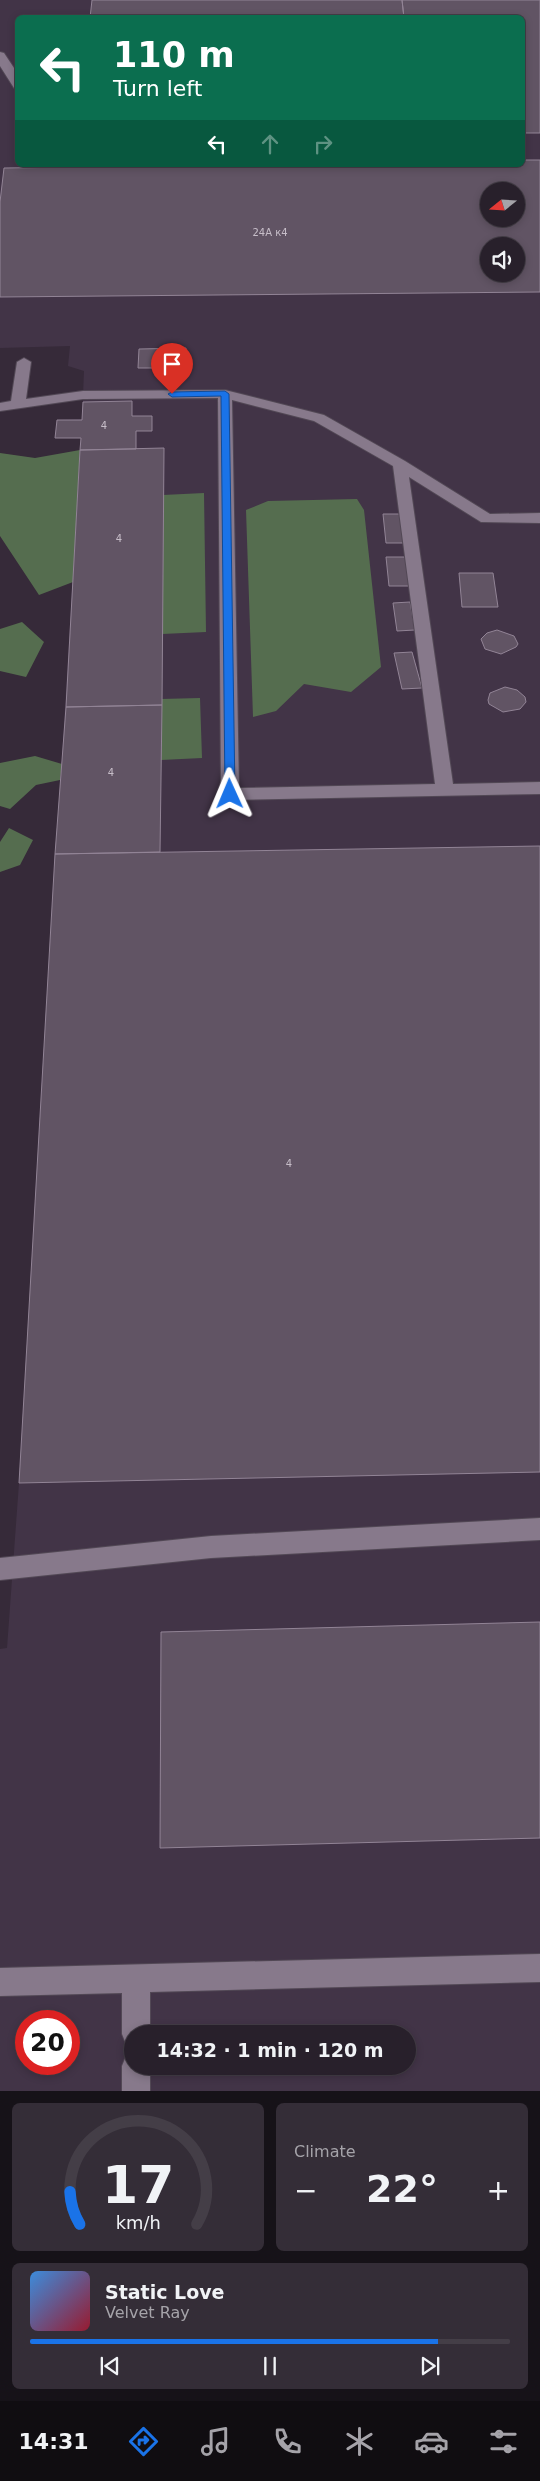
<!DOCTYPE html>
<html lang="en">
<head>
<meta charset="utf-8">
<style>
  :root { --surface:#28202b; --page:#342d37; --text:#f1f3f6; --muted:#a5a3a9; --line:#443e47; --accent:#1a73e8 }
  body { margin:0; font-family:"DejaVu Sans",sans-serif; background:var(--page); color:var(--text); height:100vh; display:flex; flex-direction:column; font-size:19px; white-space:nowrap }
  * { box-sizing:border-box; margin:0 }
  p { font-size:16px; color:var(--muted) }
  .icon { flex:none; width:28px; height:28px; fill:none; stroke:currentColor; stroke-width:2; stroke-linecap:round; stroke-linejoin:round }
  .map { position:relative; height:2091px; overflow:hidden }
  .panel { display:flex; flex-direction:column; gap:12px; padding:12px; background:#161218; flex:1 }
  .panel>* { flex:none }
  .banner { position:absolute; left:15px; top:15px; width:510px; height:152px; border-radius:8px; box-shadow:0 2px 8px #0003,0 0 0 1px var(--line); background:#0b6e4f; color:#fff; overflow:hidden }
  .needle { width:32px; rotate:252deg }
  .buttons { position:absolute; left:480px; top:182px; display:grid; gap:10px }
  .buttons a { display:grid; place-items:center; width:45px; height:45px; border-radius:50%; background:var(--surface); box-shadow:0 2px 8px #0003,0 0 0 1px var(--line); font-size:25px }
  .speed { position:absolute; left:15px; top:2010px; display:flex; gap:10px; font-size:25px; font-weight:700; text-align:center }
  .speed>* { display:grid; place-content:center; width:65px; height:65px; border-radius:50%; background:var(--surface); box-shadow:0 2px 8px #0003,0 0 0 1px var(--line); line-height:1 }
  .speed .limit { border:8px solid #d22; background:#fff; color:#111 }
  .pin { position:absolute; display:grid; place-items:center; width:42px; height:42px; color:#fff; margin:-51px -21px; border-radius:50% 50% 50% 0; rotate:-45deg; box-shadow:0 0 5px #0007 }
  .pin .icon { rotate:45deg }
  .me { position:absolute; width:55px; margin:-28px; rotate:359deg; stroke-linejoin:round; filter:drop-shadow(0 0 4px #0008) }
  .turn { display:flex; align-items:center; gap:18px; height:105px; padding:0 15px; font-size:22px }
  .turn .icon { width:65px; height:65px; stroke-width:2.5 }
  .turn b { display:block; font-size:35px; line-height:42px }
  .lanes { display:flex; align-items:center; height:48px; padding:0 15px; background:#0003; justify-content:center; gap:25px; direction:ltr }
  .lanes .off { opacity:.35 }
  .big { font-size:38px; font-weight:600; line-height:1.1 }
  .panel .card { flex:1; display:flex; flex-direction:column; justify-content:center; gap:8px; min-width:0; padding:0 18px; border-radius:8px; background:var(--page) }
  .panel .dial { align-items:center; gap:0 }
  .dial svg { height:130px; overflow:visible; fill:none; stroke:var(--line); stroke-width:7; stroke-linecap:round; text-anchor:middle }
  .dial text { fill:var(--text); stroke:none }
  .song { display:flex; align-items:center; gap:15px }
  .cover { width:60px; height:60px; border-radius:8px; background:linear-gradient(135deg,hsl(210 70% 55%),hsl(350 70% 35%)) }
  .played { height:5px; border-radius:2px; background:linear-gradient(90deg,var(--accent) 85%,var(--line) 85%) }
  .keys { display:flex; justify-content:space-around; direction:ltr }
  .heat { display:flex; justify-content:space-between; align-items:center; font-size:28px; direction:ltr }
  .panel .tiles { flex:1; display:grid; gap:12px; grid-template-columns:1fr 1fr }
  .card:last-child { grid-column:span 2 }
  .trip { position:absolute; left:124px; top:2025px; width:292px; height:50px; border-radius:25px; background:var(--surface); box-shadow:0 2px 8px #0003,0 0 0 1px var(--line); font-weight:600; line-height:50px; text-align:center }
  .dock { display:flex; height:80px; justify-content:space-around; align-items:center; background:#100d11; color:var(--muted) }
  .dock .icon { width:35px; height:35px }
  .dock .on { color:var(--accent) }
  .dock b { font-size:22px; color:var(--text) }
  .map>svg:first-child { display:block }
  .built { fill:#423447; fill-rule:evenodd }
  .forest { fill:#556d4f }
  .building { fill:#615464; stroke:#928496; fill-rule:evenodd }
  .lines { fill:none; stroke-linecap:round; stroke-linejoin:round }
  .lane-casing { stroke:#524855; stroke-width:2 }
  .lane { fill:#87798b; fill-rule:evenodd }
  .route { fill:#1a73e8; stroke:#114b97 }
  .labels { text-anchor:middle; stroke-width:5; stroke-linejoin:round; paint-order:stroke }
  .number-label { font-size:10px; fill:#c6bdc8 }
</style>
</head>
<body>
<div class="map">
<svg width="540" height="2091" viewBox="0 0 540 2091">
  <rect width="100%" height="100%" fill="#362a39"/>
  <!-- built -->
  <path class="built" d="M0 0H540V2091H0V1649L7 1648 19 1483 81 438H55L57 420 82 419 84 371 68 366 70 346 0 348ZM18 18H522V165H18ZM489 191H516V219H489ZM489 246H516V274H489ZM26 2021H69V2064H26ZM132 2034H408V2066H132Z"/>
  <!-- forest -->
  <path class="forest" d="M80 450 73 582 39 595 0 536V453L35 458Z
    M204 493 206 632 162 634 163 495Z
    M357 499 364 510 381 667 351 692 304 684 276 711 253 717 246 510 268 501Z
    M22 622 44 642 26 677 0 671V629Z
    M200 698 202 758 161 760V699Z
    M35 756 62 764 60 780 36 785 10 809 0 806V763Z
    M9 828 33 840 20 865 0 872V842Z"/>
  <!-- building -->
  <path class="building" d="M92 0H402L404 18H90Z
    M402 0H540V133H522V18H404Z
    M522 160H540V292L0 297V202L4 168 77 167 78 165H522ZM489 191H516V219H489ZM489 246H516V274H489Z
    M186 348V368H138L139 349Z
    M132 401V416H152V431H136V449L80 450 81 438H55L57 420H82L83 402Z
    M164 448 162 705 66 707 80 450Z
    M383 514H401L405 543H386Z
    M386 557H406L409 586H389Z
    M459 573H493L498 607H462Z
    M410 602 415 630 397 631 393 603Z
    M497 630 514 636 518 644 516 647 501 654 485 649 481 639 487 633Z
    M412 652 422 688 402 689 394 653Z
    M505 687 517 690 525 697 526 702 520 709 503 712 489 704 488 700 490 693Z
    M162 705 160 852 55 854 66 707Z
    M540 846V1472L19 1483 55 854Z
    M540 1622V1838L160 1848 161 1632Z"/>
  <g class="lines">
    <defs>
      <path id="lane" d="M0 52 4 53 18 74V89L14 88 0 66Z
        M24 358 31 362 26 399 83 391 225 390 324 415 405 461 490 514 540 513V523L481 522 409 477 453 784 540 782V794L230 800 224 798 221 794 218 398 83 399 0 411V403L11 401 17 362ZM232 400 314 421 393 466 435 784 239 788Z
        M540 1518V1540L211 1558 0 1580V1558L211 1536Z
        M540 1954V1982L150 1992V2034H132V2047L126 2044 122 2034V1993L0 1996V1968Z
        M132 2053V2066H150V2091H122V2066L126 2056Z"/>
    </defs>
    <!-- lane casing -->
    <use href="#lane" class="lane-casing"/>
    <!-- lane -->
    <use href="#lane" class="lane"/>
  </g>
  <!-- route -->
  <path class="route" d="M225 391 229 394 235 794 230 797 225 794 221 396 172 397 168 394 172 392Z"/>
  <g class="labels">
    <!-- number labels -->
    <g class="number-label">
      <text x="270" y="236">24А к4</text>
      <text x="104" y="429">4</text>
      <text x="119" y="542">4</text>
      <text x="111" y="776">4</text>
      <text x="289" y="1167">4</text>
    </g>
  </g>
</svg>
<div class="buttons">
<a><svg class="needle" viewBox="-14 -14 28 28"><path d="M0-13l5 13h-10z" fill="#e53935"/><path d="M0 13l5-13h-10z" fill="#a5a3a9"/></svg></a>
<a><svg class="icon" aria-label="sound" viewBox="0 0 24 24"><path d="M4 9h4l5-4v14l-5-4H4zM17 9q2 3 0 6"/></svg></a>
</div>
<div class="speed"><div class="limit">20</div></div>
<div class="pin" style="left:172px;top:394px;background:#d93025"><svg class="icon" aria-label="arrive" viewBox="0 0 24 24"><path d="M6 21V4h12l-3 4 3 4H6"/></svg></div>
<svg class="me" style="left:230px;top:794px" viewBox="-20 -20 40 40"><path d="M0-17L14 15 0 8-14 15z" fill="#1a73e8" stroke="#fff" stroke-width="4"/></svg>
<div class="trip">14:32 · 1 min · 120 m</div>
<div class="banner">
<div class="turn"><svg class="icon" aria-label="left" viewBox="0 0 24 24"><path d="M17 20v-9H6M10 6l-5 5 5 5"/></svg><div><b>110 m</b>Turn left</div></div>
<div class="lanes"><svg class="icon" aria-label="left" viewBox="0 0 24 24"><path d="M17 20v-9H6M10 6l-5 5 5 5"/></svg><svg class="icon off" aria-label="ahead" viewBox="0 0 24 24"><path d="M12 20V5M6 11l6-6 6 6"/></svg><svg class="icon off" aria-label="right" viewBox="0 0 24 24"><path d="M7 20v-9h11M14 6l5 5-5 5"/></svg></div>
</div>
</div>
<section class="panel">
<div class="tiles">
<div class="card dial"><svg viewBox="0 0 100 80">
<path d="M14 69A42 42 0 1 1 86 69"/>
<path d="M14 69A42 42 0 0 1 8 49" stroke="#1a73e8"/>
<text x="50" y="56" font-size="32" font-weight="700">17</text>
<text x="50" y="72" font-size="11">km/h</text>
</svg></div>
<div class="card"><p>Climate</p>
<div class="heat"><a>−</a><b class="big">22°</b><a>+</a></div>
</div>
<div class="card">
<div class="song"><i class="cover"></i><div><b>Static Love</b><p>Velvet Ray</p></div></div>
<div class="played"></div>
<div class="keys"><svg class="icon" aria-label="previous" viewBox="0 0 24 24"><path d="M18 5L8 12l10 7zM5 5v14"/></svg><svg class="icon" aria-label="pause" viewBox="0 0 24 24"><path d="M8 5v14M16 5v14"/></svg><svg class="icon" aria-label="next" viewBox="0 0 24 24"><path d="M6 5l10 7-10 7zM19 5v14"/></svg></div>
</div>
</div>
</section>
<nav class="dock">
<b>14:31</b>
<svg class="icon on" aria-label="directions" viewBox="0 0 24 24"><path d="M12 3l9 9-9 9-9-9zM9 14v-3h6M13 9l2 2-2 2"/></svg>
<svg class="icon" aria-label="music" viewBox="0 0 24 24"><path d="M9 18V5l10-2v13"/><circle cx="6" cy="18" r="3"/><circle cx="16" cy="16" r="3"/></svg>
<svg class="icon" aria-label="phone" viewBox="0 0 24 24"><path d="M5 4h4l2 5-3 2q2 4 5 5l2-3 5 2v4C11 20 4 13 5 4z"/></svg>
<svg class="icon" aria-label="climate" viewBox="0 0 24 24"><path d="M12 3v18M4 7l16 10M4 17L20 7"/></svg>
<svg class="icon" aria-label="car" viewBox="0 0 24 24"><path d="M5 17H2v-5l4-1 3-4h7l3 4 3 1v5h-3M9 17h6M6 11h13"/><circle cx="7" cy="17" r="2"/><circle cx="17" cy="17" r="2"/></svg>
<svg class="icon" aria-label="filters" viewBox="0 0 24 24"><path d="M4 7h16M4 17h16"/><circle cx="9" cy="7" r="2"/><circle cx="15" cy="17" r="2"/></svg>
</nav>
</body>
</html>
